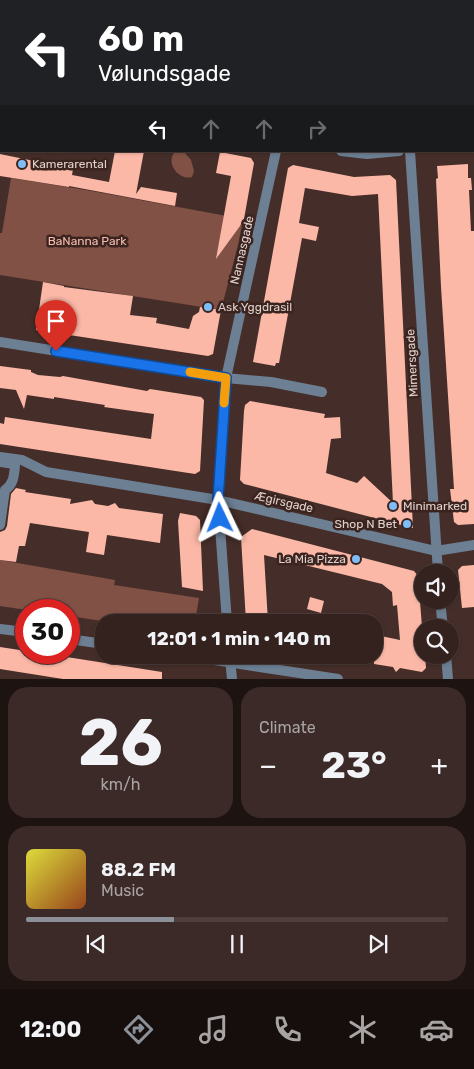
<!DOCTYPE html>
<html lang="en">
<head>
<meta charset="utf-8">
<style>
  :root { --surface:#34221f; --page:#3c2a28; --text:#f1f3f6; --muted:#a9a4a4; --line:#4e3f3d; --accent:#8c9099 }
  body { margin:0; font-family:Rubik,sans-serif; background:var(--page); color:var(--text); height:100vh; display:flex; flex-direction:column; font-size:19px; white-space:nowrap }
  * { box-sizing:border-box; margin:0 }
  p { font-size:16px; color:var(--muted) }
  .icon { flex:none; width:28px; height:28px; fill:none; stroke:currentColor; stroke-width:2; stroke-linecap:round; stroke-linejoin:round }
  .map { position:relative; height:679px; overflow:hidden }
  .details { display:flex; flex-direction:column; gap:8px; padding:8px; background:#1d1311; flex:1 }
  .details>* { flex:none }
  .top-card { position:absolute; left:0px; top:0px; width:475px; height:152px; box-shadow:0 1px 4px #0004,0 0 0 1px var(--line); background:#202124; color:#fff; overflow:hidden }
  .buttons { position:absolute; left:414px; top:564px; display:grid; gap:10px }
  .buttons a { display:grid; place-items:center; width:45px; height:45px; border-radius:50%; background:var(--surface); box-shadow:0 1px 4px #0004,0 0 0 1px var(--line); font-size:25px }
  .speed { position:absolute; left:15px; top:599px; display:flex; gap:10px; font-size:25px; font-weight:700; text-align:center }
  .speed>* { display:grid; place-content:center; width:65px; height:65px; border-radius:50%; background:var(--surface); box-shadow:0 1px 4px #0004,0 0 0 1px var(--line); line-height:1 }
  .speed .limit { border:8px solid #d22; background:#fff; color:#111 }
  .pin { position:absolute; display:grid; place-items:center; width:42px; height:42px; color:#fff; margin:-51px -21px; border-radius:50% 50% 50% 0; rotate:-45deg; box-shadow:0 0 5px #0007 }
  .pin .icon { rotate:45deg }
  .me { position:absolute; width:55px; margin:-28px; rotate:358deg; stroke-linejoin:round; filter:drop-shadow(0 0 4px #0008) }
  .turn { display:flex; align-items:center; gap:18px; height:105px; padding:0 15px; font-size:22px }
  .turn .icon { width:65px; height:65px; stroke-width:2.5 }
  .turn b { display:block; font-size:35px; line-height:42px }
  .lanes { display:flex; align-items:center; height:48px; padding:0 15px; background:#0003; justify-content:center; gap:25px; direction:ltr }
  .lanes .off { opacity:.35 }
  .big { font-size:38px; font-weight:700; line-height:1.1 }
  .details .tile { flex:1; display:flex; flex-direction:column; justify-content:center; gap:8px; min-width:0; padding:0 18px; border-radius:20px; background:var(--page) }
  .details .dial { align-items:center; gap:0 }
  .dial b { font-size:65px; line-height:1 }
  .song { display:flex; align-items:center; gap:15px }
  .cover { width:60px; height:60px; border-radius:8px; background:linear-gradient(135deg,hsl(60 70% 55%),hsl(20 70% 35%)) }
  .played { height:5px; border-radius:2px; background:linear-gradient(90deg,var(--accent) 35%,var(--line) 35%) }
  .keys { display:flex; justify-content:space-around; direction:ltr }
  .heat { display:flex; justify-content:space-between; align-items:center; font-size:28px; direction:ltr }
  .details .tiles { flex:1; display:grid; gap:8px; grid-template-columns:1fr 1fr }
  .tile:last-child { grid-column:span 2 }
  .trip { position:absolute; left:95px; top:614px; width:288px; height:50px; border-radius:20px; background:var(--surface); box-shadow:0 1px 4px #0004,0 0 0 1px var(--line); font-weight:700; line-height:50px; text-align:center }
  .tabs { display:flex; height:80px; justify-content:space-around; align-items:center; background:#150e0c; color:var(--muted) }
  .tabs .icon { width:35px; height:35px }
  .tabs .active { color:var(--accent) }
  .tabs b { font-size:22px; color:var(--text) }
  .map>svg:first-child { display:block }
  .green { fill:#825145 }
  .building { fill:#fcb8a7 }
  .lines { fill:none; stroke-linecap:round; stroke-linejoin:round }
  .pedestrian { stroke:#6c7f93; stroke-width:10 }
  .minor { stroke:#6c7f93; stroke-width:10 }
  .tertiary { stroke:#6c7f93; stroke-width:10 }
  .route-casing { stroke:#114b97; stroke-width:12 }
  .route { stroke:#1a73e8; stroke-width:9 }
  .slow { stroke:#f59e0b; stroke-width:9 }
  .poi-dot { fill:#7fbdf9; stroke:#3b241f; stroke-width:2 }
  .labels { text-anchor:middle; stroke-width:5; stroke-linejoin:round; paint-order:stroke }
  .poi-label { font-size:12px; fill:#e0d1cd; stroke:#3b241f; text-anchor:start }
  .park-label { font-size:12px; fill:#f6bdb0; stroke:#3b241f }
  .street-label { font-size:12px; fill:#e0d1cd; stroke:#3b241f }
</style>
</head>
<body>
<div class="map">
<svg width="474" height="679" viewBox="0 0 474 679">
  <rect width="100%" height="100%" fill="#452e29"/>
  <!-- green -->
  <path class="green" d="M176 151 185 153 191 160 194 171 192 177C178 181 164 161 176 151Z
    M11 178 86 190 243 219 238 245 221 310 0 275V233H2Z
    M0 560 115 580 114 585 199 598 195 622H136L109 618V622L69 616V610H27L0 606Z"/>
  <!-- building -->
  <path class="building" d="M115 151H144L136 194 141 187 177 193 175 206 69 186V187L0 176V154L73 169 72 175 109 182Z
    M220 152 251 158 254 163 244 219H243L240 226 216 259 231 176 216 173Z
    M468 164V178H471L472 190H469L471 231H474V524L458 525 454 522 450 489H454L441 287 436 179 438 178 437 166Z
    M293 165 354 177 390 175 396 180 413 528 244 484 240 480 244 411 245 405 250 401 325 414 324 418 340 417 341 438 331 439 326 473 357 483 364 476 393 503 378 194 352 196 305 188 299 223 319 227 316 241 302 238 279 363H276L275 366 253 362 288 168Z
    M43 282 64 286V287L133 296 130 315 157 318 156 323 189 329 193 316 199 312 200 307 221 310 213 354 208 356 36 330Z
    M0 366 31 370V372L38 375 60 377 63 376 147 391 150 389 201 397 204 400 200 471 195 474 0 444V423L4 424 5 417 151 439 154 414 104 407 105 405 54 397V399L27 395 24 409 16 390 0 388Z
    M16 488 26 490 25 492 71 499 70 504 92 500 95 504 108 506 115 503 119 508 163 514 160 543 107 535 104 555 86 552 89 532 30 523 25 546H19L16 562 0 560V532L5 530 7 526 11 494Z
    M180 513 196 516 200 520 203 591 182 587 178 521Z
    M252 529 414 571 418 576 422 627V655H425L426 668 422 672 400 668 396 672 393 667 374 664V642L380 643 381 636 400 640 397 605 393 606 392 592 382 584 264 555 268 622H246L241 537Z
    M474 565V607L462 608 458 570 462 566Z
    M310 597 324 601 321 613 307 609Z
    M0 647 26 651V652H35L162 672V679H63L0 669Z"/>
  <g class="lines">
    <!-- pedestrian -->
    <path class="pedestrian" d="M0 525 5 490C14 484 14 475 15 466L14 464 1 462"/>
    <!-- minor -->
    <path class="minor" d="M0 89H1
      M341 151 367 154 399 151
      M0 342 226 378 271 382 322 392
      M0 457 22 460 46 472 218 500 436 551 474 545
      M227 622 218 500 226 378 276 151
      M0 629 26 632
      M69 639 104 644
      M182 655 338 679
      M230 658 232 679"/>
    <!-- tertiary -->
    <path class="tertiary" d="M396 0V1
      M410 151 438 572
      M440 600 443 628
      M446 655 448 679"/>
  </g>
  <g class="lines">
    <defs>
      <path id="route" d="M56 351 226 378 218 500 220 518"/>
    </defs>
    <!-- route casing -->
    <use href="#route" class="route-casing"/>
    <!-- route -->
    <use href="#route" class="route"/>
    <!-- slow -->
    <path class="slow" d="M190 372 226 378 224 403"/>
  </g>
  <!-- markers -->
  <g class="poi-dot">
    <circle cx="22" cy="164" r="5"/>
    <circle cx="208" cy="307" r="5"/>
    <circle cx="393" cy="506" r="5"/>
    <circle cx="407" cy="524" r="5"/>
    <circle cx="356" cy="559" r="5"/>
  </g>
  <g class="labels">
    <!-- poi labels -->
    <g class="poi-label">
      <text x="32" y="168">Kamerarental</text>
      <text x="218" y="311">Ask Yggdrasil</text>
      <text x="403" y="510">Minimarked</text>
      <text x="397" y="528" text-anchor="end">Shop N Bet</text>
      <text x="346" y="563" text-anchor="end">La Mia Pizza</text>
    </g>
    <!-- park labels -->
    <g class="park-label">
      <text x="87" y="245">BaNanna Park</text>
    </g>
    <!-- street labels -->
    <g class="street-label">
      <text transform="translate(242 250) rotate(-77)" y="4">Nannasgade</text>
      <text transform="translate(412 363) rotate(-93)" y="4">Mimersgade</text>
      <text transform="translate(284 502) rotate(13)" y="4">Ægirsgade</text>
    </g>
  </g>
</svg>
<div class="buttons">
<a><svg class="icon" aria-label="sound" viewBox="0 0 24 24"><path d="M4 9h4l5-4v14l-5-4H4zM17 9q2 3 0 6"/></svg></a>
<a><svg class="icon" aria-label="search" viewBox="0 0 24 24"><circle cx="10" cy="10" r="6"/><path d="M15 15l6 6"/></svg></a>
</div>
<div class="speed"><div class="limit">30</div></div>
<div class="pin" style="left:56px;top:351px;background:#d93025"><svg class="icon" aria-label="arrive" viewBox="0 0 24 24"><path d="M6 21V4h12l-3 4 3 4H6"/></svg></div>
<svg class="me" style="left:220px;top:518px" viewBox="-20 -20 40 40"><path d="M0-17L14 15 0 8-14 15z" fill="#1a73e8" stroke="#fff" stroke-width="4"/></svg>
<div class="trip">12:01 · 1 min · 140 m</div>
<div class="top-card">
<div class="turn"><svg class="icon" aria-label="left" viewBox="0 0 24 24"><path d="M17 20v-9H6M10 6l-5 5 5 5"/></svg><div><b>60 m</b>Vølundsgade</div></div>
<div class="lanes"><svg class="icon" aria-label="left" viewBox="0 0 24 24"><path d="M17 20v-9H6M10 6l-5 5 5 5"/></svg><svg class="icon off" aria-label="ahead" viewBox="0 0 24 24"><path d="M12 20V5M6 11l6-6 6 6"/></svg><svg class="icon off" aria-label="ahead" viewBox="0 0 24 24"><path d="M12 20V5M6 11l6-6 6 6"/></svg><svg class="icon off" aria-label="right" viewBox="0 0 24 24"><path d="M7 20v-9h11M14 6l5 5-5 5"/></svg></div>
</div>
</div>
<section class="details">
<div class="tiles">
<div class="tile dial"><b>26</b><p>km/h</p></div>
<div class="tile"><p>Climate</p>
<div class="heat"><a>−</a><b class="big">23°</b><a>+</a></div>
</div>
<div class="tile">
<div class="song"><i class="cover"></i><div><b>88.2 FM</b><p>Music</p></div></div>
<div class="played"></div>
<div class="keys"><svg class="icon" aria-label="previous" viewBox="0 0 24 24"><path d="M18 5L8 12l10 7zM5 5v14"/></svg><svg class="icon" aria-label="pause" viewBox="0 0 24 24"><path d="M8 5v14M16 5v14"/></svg><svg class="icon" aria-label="next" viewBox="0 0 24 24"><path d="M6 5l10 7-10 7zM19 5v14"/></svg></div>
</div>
</div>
</section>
<nav class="tabs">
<b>12:00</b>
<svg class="icon active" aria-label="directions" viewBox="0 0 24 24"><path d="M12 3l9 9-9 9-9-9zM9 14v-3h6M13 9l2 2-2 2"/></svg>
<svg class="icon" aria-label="music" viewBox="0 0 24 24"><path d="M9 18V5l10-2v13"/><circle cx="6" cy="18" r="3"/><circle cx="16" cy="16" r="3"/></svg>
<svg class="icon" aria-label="phone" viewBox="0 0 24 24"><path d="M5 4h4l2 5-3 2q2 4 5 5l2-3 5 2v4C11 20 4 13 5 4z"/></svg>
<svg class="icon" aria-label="climate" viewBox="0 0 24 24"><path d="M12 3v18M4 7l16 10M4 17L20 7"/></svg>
<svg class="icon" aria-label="car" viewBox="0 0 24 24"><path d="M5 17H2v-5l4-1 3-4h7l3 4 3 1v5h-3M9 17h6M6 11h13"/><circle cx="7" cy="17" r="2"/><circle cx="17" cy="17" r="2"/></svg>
</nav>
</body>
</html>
